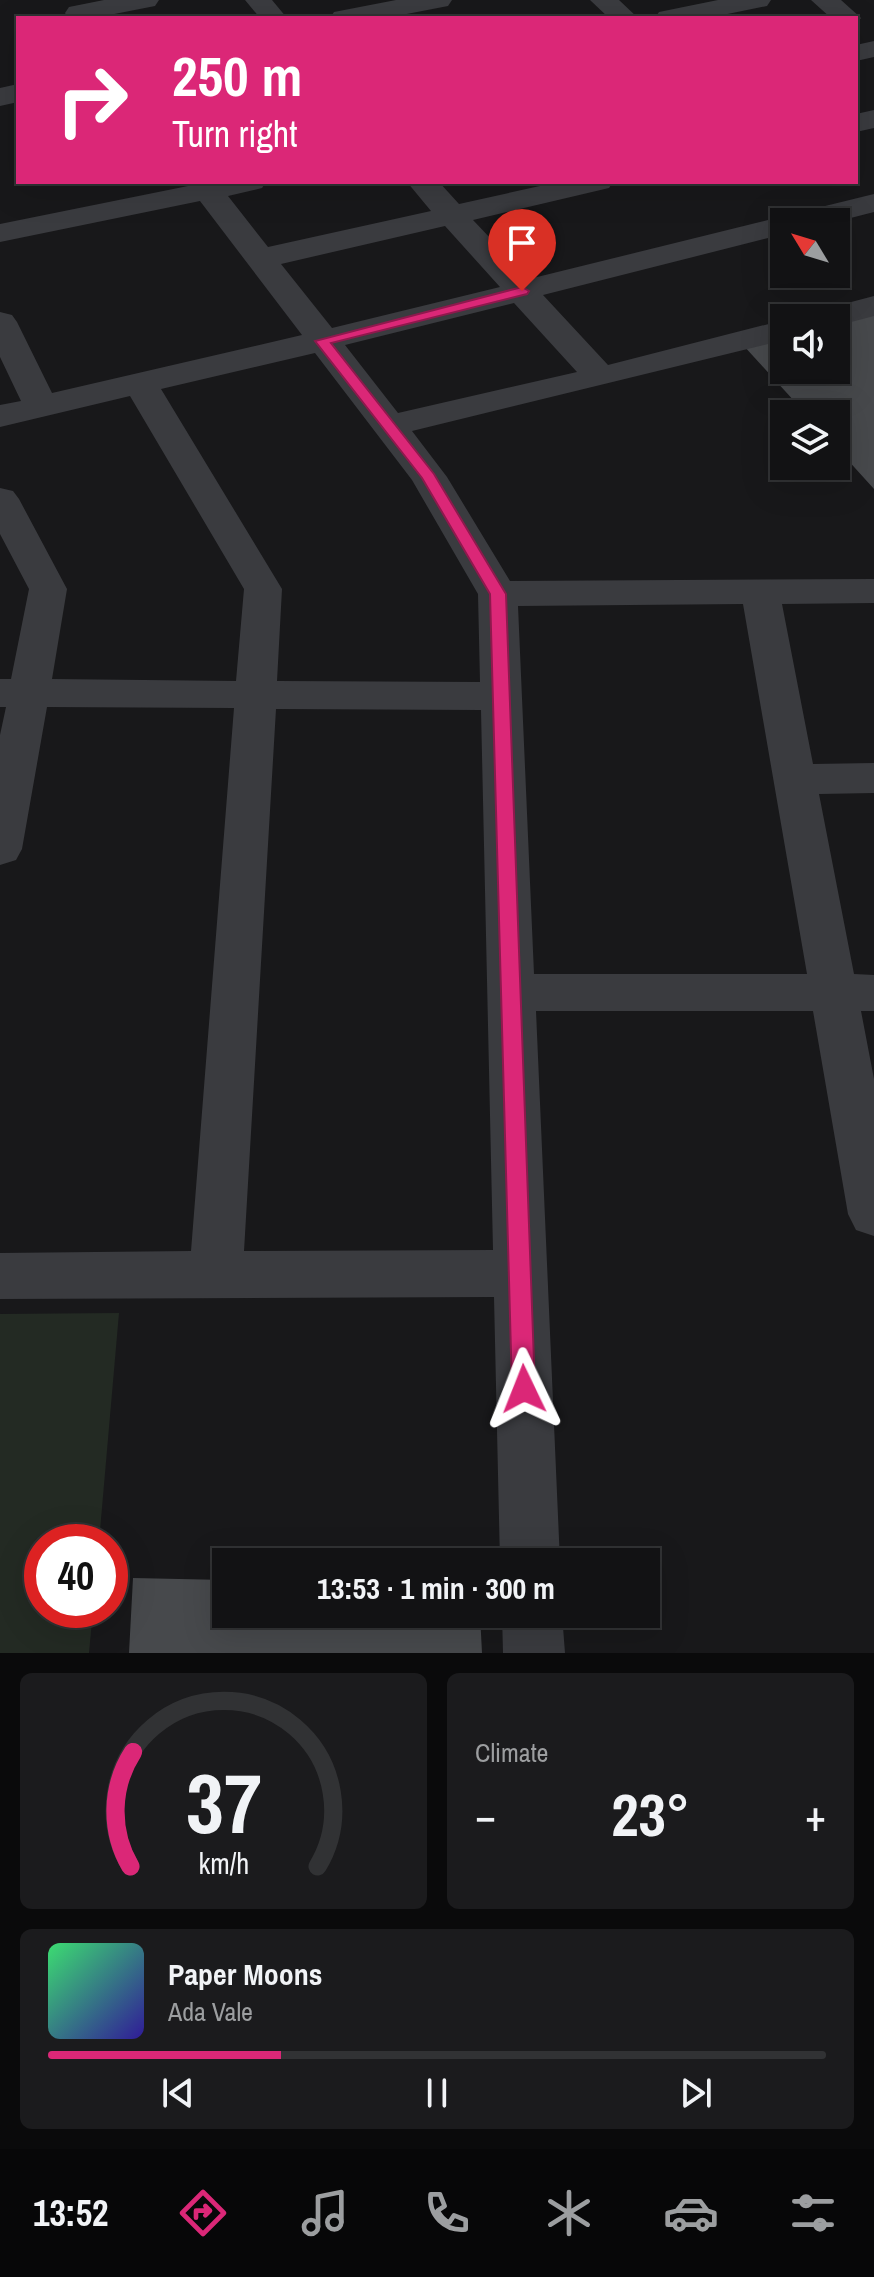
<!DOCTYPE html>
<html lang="en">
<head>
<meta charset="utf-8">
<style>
  :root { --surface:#121214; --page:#1b1b1d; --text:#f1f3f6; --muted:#9c9ea0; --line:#313234; --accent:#db2777 }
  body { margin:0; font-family:"Archivo Narrow",sans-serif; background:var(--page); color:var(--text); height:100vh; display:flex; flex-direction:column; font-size:30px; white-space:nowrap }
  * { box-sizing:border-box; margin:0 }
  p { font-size:26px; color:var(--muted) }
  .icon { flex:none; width:44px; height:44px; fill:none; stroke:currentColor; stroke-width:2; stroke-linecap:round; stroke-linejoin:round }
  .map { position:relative; height:1653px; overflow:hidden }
  .sheet { display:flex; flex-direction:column; gap:20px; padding:20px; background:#0a0a0b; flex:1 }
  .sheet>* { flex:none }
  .guide { position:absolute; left:16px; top:16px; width:842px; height:168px; border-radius:0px; box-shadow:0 8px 32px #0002,0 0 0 2px var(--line); background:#db2777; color:#fff; overflow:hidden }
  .needle { width:52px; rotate:308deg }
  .fabs { position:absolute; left:770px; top:208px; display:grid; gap:16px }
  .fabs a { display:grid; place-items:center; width:80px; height:80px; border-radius:0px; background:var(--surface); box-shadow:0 8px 32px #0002,0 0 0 2px var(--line); font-size:40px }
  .speed { position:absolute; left:24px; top:1524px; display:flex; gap:16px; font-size:40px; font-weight:700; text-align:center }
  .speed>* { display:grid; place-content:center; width:104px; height:104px; border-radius:50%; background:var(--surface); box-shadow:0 8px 32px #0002,0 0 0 2px var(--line); line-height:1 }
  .speed .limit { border:12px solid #d22; background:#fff; color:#111 }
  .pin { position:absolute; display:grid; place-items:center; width:68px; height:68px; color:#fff; margin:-82px -34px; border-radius:50% 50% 50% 0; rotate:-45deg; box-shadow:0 0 8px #0007 }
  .pin .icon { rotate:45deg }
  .me { position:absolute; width:88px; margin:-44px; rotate:358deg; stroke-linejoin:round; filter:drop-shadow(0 0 6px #0008) }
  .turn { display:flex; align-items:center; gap:28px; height:168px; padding:0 24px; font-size:36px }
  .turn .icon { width:104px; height:104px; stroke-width:2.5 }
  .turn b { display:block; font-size:56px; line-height:68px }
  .big { font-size:60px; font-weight:700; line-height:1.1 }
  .sheet .tile { flex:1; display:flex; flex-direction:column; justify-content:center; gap:12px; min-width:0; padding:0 28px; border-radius:12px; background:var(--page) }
  .sheet .dial { align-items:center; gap:0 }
  .dial svg { height:208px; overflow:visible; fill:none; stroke:var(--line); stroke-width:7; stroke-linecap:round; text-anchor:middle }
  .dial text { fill:var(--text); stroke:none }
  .song { display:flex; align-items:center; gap:24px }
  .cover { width:96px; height:96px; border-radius:12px; background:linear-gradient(135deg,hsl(140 70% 55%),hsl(250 70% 35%)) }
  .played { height:8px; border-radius:4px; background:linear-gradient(90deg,var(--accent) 30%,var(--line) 30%) }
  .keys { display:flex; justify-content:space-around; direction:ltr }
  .heat { display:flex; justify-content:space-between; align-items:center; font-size:44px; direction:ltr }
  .sheet .tiles { flex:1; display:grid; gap:20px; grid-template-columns:1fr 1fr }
  .tile:last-child { grid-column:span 2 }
  .trip { position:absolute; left:212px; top:1548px; width:448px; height:80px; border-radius:0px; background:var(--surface); box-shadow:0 8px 32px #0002,0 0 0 2px var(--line); font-weight:700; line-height:80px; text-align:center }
  .tab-bar { display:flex; height:128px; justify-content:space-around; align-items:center; background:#070708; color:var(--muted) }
  .tab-bar .icon { width:56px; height:56px }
  .tab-bar .selected { color:var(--accent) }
  .tab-bar b { font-size:36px; color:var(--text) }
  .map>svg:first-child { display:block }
  .green { fill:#232a23 }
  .building { fill:#47494c }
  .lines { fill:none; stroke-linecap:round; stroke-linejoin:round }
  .minor { fill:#3a3b3f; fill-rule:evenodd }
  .route { fill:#db2777; stroke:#8e194d; stroke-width:2 }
</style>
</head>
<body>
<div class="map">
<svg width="874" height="1653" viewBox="0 0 874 1653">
  <rect width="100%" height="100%" fill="#18181a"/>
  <!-- green -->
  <path class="green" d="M119 1313 99 1542H42V1610H93L89 1653H0V1314Z"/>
  <!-- building -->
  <path class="building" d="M874 315V489L836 447V414H806L743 345 784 335V370H836V323Z
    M133 1578 226 1580V1614H480L482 1653H129Z"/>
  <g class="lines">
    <!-- minor -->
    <path class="minor" d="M104 0H159L155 6 94 18H68L65 13 69 7Z
      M245 0H272L287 18H260Z
      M396 0H452L448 6 386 18H330L334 12Z
      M590 0H619L638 18H609Z
      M718 0H771L767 6 708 18H655L659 12Z
      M811 0H841L861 18 856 24V18H831Z
      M874 41V57L856 61V45Z
      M18 84V102L0 106V88Z
      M874 110V128L856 132V114Z
      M186 182H266L262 188 228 196 268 247 431 211 407 182H439L459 204 558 182H613L609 188 473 220 529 279 874 194V212L835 222H784V234L543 295 608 365 784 320V340L412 431 447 477 510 581 874 579V603L782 604 813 764 874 763V793L819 794 854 974 874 975V1011H861L874 1079V1236L856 1230 848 1214 813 1011H536L560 1562H500L494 1297 0 1299V1253L191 1251 234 708 47 707 22 849 16 860 0 865V735L6 707H0V679H11L29 589 0 534V488L13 491 19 499 67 589 52 679 236 681 244 589 130 396 0 427V405L21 401 0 357V312L12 315 17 322 52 393 302 335 200 201 0 242V224L188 186ZM445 226 500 287 332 328 281 264ZM514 303 577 372 398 413 345 345ZM315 353 412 480 478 594 480 682 277 681 282 589 161 389ZM743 604 807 974H534L518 606ZM276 709 481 710 493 1250 244 1251Z
      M874 296V316L836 326V318H812L817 311Z
      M502 1614H562L565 1653H503Z"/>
  </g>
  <!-- route -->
  <path class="route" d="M522 287 529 291 527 294 331 343 434 474 506 594 535 1389 532 1396 524 1399 516 1396 512 1389 490 594 422 478 315 341Z"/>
</svg>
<div class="fabs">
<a><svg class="needle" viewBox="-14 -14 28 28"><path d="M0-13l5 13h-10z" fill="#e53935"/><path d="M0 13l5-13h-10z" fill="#9c9ea0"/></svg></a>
<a><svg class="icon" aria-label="sound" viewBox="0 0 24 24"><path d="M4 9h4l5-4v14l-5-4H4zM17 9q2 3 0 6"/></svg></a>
<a><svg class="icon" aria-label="layers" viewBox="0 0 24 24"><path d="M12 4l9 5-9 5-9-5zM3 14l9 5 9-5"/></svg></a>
</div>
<div class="speed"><div class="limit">40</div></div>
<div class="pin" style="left:522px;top:291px;background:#d93025"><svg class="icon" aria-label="arrive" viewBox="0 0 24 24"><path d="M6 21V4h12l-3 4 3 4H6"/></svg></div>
<svg class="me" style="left:524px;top:1389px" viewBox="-20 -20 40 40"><path d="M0-17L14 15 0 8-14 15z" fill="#db2777" stroke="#fff" stroke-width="4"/></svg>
<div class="trip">13:53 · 1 min · 300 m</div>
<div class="guide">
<div class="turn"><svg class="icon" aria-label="right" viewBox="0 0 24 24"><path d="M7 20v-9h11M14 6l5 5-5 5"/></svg><div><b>250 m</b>Turn right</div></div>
</div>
</div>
<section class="sheet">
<div class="tiles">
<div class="tile dial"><svg viewBox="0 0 100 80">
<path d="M14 69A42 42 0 1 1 86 69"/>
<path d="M14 69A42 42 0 0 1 15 25" stroke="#db2777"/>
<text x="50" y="56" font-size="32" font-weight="700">37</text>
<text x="50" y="72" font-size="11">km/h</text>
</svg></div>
<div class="tile"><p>Climate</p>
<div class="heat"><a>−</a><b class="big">23°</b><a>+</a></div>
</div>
<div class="tile">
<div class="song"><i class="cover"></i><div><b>Paper Moons</b><p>Ada Vale</p></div></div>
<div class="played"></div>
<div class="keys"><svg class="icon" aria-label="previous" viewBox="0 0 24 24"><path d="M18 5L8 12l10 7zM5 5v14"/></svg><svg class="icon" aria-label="pause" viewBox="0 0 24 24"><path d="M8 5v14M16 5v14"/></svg><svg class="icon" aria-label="next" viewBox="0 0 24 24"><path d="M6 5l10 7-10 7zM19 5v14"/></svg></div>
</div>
</div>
</section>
<nav class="tab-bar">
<b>13:52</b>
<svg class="icon selected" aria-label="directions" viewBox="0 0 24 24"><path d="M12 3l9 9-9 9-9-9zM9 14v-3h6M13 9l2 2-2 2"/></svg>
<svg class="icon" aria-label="music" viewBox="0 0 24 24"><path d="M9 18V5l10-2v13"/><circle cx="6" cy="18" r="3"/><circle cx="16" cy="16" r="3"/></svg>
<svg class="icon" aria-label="phone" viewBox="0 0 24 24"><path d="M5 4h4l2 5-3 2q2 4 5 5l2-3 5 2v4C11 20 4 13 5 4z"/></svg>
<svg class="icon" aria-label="climate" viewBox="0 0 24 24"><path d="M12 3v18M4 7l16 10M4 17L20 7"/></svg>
<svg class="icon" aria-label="car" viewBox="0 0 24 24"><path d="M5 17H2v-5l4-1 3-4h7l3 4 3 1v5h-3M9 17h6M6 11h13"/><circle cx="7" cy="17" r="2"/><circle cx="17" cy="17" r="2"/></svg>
<svg class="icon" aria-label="filters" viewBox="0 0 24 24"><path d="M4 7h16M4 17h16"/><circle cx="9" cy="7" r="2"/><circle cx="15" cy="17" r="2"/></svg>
</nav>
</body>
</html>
